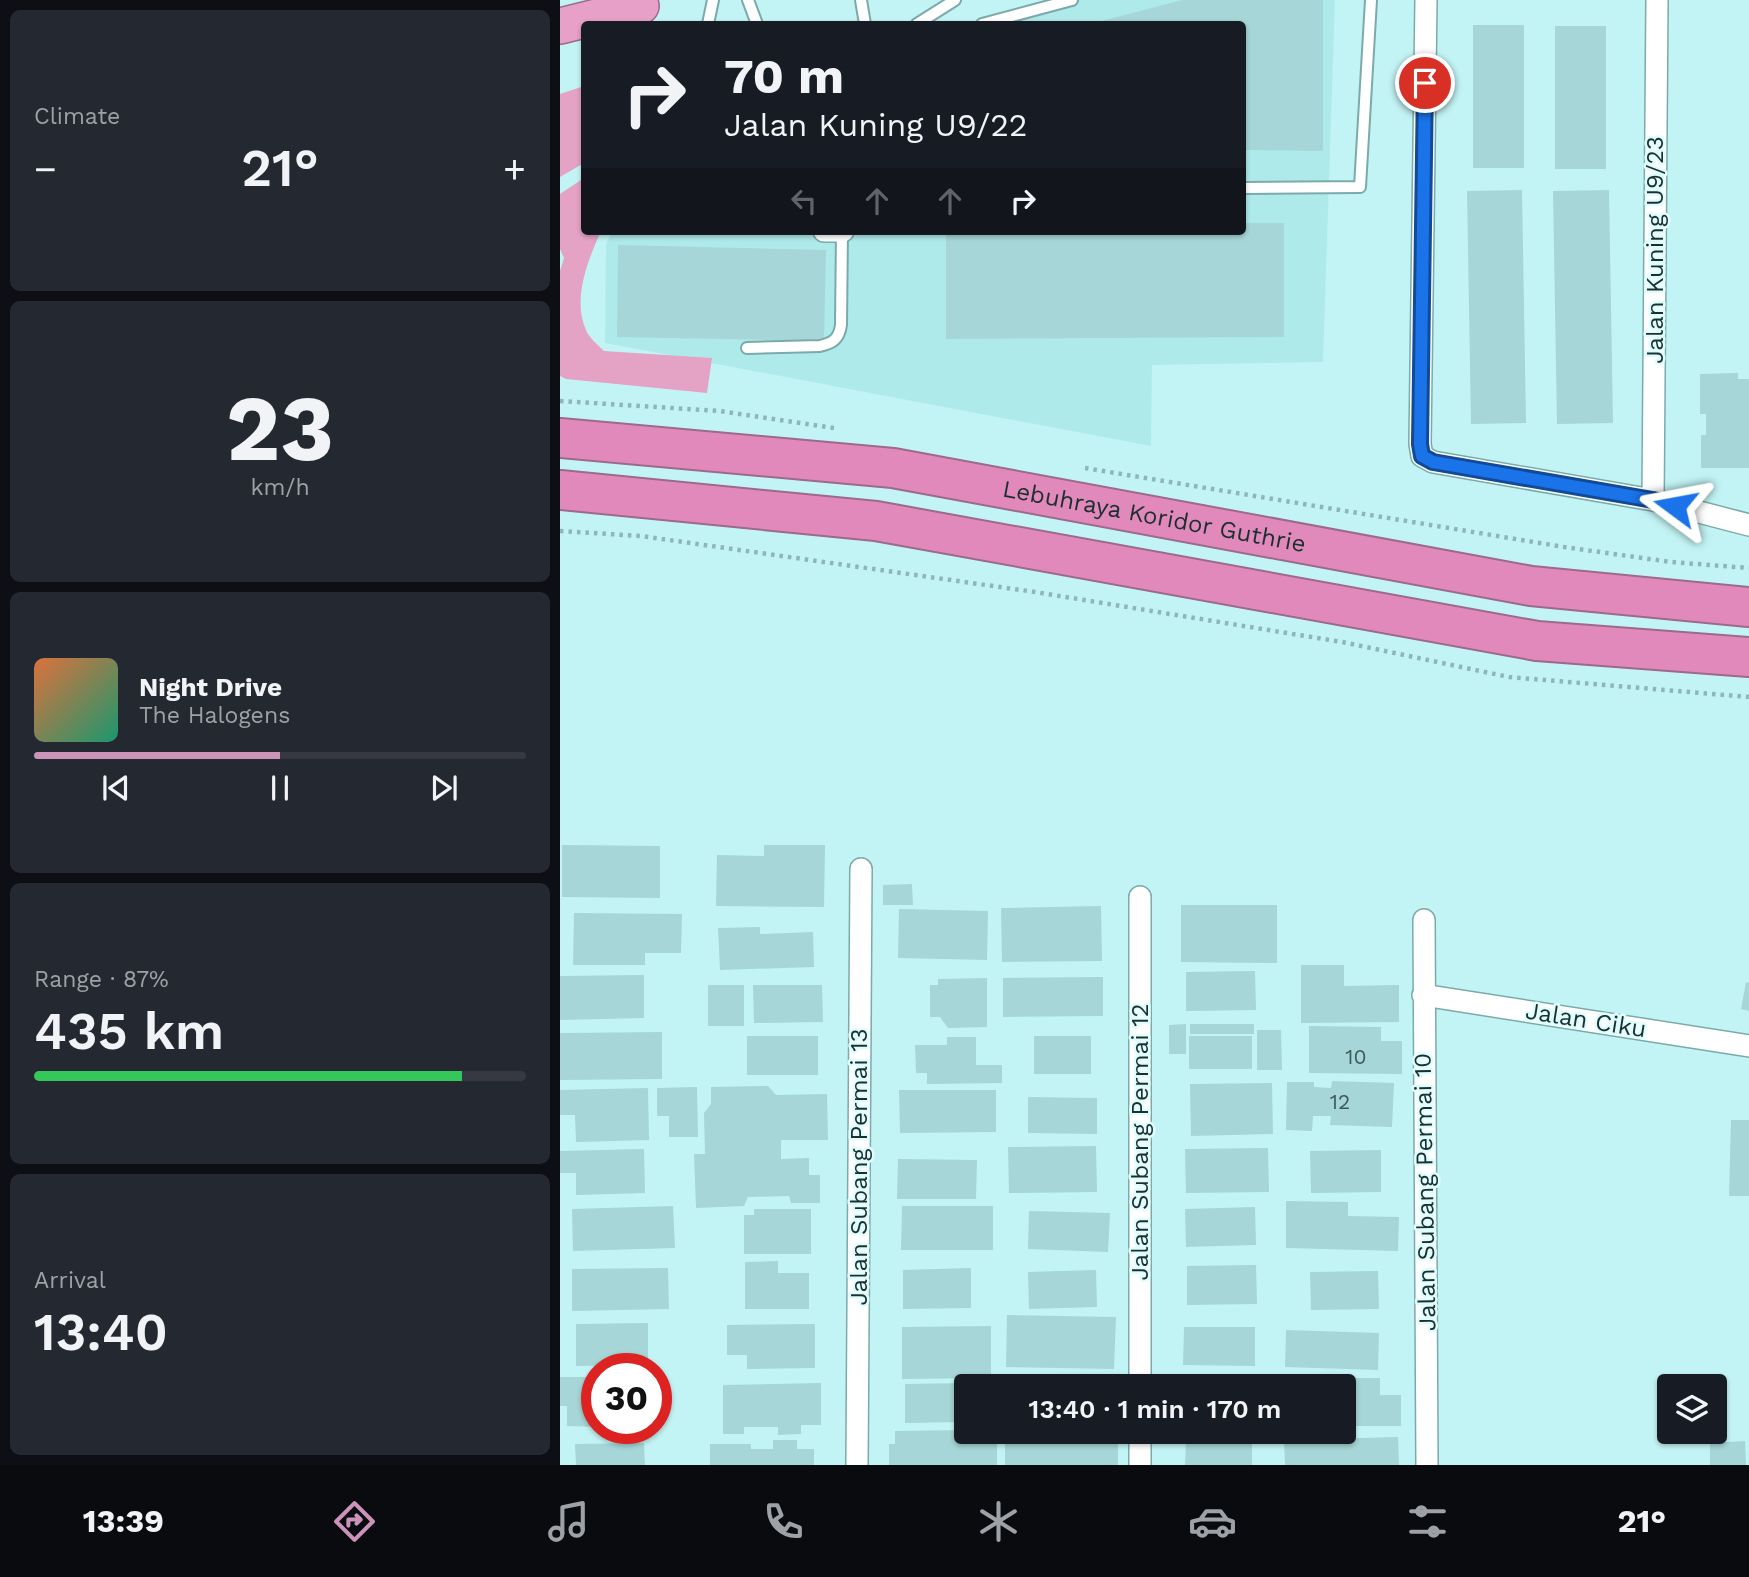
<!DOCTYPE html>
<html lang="en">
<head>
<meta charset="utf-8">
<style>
  :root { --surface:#171b24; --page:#242831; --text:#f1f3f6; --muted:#9ea1a6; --line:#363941; --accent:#cb93ba }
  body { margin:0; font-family:"Work Sans",sans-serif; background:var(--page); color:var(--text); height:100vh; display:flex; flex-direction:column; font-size:26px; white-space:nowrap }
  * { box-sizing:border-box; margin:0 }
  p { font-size:23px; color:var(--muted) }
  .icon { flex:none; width:38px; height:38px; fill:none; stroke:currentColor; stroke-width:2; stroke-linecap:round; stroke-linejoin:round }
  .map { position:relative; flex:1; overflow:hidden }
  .drawer { display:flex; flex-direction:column; gap:10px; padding:10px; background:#0d0f14; width:560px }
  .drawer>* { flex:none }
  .hud { position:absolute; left:21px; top:21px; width:665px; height:214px; border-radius:7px; box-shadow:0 2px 5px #0004; background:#171b24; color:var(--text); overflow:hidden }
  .fabs { position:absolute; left:1097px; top:1374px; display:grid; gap:14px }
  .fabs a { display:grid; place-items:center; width:70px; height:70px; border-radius:7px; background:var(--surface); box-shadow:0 2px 5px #0004; font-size:35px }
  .speed { position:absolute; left:21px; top:1353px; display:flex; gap:14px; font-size:35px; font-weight:700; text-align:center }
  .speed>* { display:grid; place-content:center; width:91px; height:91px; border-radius:50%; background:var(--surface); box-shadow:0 2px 5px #0004; line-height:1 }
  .speed .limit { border:10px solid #d22; background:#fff; color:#111 }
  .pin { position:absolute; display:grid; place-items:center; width:60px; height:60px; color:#fff; margin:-30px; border:4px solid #fff; border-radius:50%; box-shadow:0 2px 7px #0007 }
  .me { position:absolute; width:77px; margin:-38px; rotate:283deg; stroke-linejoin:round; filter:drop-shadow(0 0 5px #0008) }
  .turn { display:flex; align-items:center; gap:24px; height:147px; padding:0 28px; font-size:32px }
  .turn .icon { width:91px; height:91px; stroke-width:2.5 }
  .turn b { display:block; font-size:49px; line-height:60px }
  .lanes { display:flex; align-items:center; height:66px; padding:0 28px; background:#0003; justify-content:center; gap:35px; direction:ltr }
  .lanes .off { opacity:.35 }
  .big { font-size:52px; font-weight:600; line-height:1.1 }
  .drawer .tile { flex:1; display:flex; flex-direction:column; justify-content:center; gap:10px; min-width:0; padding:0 24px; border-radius:10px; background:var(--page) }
  .drawer .dial { align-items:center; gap:0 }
  .dial b { font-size:91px; line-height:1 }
  .song { display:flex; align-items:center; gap:21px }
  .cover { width:84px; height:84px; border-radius:10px; background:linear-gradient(135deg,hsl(20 70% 55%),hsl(160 70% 35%)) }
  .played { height:7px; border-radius:4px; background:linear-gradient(90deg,var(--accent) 50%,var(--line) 50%) }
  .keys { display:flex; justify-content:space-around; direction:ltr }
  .heat { display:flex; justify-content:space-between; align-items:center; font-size:38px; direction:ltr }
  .charge { height:10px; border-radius:5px; background:linear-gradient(90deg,#34c759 87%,var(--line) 0) }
  .trip { position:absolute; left:394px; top:1374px; width:402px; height:70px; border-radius:7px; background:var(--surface); box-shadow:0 2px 5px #0004; font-weight:600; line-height:70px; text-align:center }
  .tab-bar { display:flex; height:112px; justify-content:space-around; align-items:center; background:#090b0e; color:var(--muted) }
  .tab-bar .icon { width:49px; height:49px }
  .tab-bar .active { color:var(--accent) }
  .tab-bar b { font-size:32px; color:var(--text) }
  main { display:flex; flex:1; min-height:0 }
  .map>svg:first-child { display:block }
  .built { fill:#afeaeb }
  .green { fill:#e4a3c5 }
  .building { fill:#a6d6d7 }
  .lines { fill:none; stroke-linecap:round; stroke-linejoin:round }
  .service-casing { stroke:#7baaab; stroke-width:14 }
  .minor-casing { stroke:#7baaab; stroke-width:24 }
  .trunk-casing { stroke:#9c6a8a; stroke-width:38 }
  .motorway-casing { stroke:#9c6a8a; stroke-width:42 }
  .path { stroke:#8eb6b7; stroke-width:4.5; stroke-dasharray:3.5 5; stroke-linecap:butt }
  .service { stroke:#fff; stroke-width:10 }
  .minor { stroke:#fff; stroke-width:21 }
  .trunk { stroke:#e7a0c8; stroke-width:35 }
  .motorway { stroke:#e189ba; stroke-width:38 }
  .route-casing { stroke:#114b97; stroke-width:18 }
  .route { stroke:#1a73e8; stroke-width:12 }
  .labels { text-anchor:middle; stroke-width:5; stroke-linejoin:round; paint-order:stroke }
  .number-label { font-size:21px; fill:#3e595a }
  .street-label { font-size:24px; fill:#1c2f30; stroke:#e0fdfe }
</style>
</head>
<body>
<main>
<section class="drawer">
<div class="tile"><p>Climate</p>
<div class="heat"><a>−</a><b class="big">21°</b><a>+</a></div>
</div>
<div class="tile dial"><b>23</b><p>km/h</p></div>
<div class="tile">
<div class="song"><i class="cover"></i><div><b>Night Drive</b><p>The Halogens</p></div></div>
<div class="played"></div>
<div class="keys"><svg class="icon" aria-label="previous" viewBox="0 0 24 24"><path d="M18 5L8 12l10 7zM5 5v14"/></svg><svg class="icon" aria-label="pause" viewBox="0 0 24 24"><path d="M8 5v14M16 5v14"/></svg><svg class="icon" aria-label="next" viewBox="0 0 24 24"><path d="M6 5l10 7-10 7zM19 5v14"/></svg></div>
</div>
<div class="tile"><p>Range · 87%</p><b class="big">435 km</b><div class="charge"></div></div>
<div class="tile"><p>Arrival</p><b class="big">13:40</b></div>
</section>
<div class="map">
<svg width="1189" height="1465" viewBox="0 0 1189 1465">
  <rect width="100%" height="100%" fill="#c3f4f5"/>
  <!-- built -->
  <path class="built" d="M512 0H775L763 362 592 365 591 446 45 343 46 244 52 231H682V24H408Z"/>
  <!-- green -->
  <path class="green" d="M24 86V163L0 177V94Z
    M24 178V231H41C28 260 12 299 26 330 29 338 38 345 44 351L152 358 147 393 6 379 0 376V271L4 258 0 249V194Z"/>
  <!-- building -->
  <path class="building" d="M622 0H763V151L682 150V24H530Z
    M913 25H964V168H913Z
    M995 26H1046V169H995Z
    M962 190 966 423 911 424 907 191Z
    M1049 190 1053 423 997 424 993 191Z
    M682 223H724V337L386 339V231H682Z
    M58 245 266 250 264 341 57 337Z
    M1178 373V379H1189V468H1141V435H1146V414H1140V374Z
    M2 845 100 846V898L2 897Z
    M204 845H265L264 907 156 906 157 855 204 856Z
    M352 884 353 905H323V885Z
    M621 905H717V963L621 962Z
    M541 906 542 961 442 962 441 908Z
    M339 909 428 911 427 960 338 958Z
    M14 913 122 914 121 953H85V965H13Z
    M200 927V934L253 932 254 967 160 970 158 928Z
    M741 965H784V986L839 985V1022L741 1023Z
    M695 971 696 1010 626 1011V972Z
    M84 975V1018L0 1020V976Z
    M543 977V1016L443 1017V978Z
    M427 978V1027L388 1028 380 1017H370V985H378V979Z
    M1186 982 1189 983V1011L1181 1009Z
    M148 985H184V1026H148Z
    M193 985H262L263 1022 194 1023Z
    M626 1024V1054H609V1025Z
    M630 1024H694V1034H630Z
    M749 1026 821 1027V1041H842V1074L749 1073Z
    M697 1030H721L722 1070H697Z
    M102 1032V1079L0 1080V1033Z
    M187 1036H258V1075H187Z
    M474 1036H531V1074H474Z
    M629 1036H692V1069H629Z
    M387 1037H416V1065H442V1083L367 1084V1073H356L355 1045H387Z
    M772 1081 834 1083 832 1127 770 1125 771 1116H753L752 1131 726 1130 727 1082H754V1087L771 1088Z
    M712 1083 713 1134 631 1136 630 1084Z
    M208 1086 216 1095 267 1094 268 1140H221V1159L249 1158V1175H260V1203H231L229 1196 188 1197 184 1206 136 1208 134 1154H145L144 1113 151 1104V1087Z
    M137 1087 138 1137H109V1116H97V1088Z
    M88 1088 89 1140 16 1142 15 1115H0V1090Z
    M339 1090H436V1132L340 1133Z
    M468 1097 537 1098V1134L468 1133Z
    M1171 1120H1189V1196H1169Z
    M536 1146 537 1192 449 1193 448 1147Z
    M708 1148 709 1192 626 1193 625 1149Z
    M84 1149 85 1193 16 1195V1173H0V1151Z
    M821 1150V1192L751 1193 750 1151Z
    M338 1159 417 1160 416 1199H337Z
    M726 1201 788 1202V1216L839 1217 838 1251 726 1248Z
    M113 1206 115 1248 13 1251 12 1209Z
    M342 1206H433V1250H341Z
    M695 1207 696 1245 626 1247 625 1209Z
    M194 1209H251V1254H184V1215H194Z
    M469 1211 550 1213 548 1252 468 1249Z
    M218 1261V1273H249V1309H185V1262Z
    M696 1265 697 1304 627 1305V1266Z
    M108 1268 109 1309 12 1311V1269Z
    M411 1268V1308L343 1309V1270Z
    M536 1270 537 1307 469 1309 468 1272Z
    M818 1271 819 1309 751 1310 750 1272Z
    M447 1315 556 1317 554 1369 446 1367Z
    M88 1323V1365L16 1366V1324Z
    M255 1324V1368L187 1369V1355H167V1325Z
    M431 1326V1378L342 1379V1327Z
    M624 1327H695V1366L623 1365Z
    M726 1330 819 1333 818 1370 725 1367Z
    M0 1377H37V1427L7 1426V1406H0Z
    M96 1377H101V1427H96Z
    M726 1378H820V1395H841V1426H784V1386H726Z
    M445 1379 560 1380V1386H445Z
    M261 1383V1425H241V1434L218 1435V1427H184V1434H163V1385Z
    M406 1383V1426H401V1422L345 1423V1384Z
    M406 1430 437 1432V1465H329V1444H335V1431Z
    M558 1437V1465H445V1438Z
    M838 1437 839 1465H725L724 1440Z
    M213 1440H237V1449H254V1465H150V1444H191V1449H213Z
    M626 1440 692 1442V1465H625Z
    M1185 1441 1186 1465H1150V1443Z
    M84 1443 85 1465H16L15 1444Z"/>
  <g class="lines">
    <defs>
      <path id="service" d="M188 0 197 24
        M301 0 305 24
        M148 24 153 0
        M357 24 395 0
        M422 24 512 0
        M682 188 800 187 811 0
        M187 348 260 346C273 343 279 339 281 325L282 231"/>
      <path id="minor" d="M866 0 860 444 862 456 873 462 1093 500 1189 525
        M264 231H283
        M1093 500 1097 0
        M580 897V1386
        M864 920 867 1465
        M863 995 1189 1046
        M580 1432V1465
        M297 1465 301 869"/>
      <path id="trunk" d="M0 26 81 6"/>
      <g id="motorway">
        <path id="s1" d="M0 438 333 468 971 586 1189 607"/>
        <path d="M0 490 316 521 977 641 1189 657"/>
      </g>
    </defs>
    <!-- service casing -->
    <use href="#service" class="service-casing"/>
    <!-- minor casing -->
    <use href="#minor" class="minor-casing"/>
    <!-- trunk casing -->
    <use href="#trunk" class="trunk-casing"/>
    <!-- motorway casing -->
    <use href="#motorway" class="motorway-casing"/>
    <!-- path -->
    <path class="path" d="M0 401 160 411 274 428
      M525 468 1004 547 1111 562 1189 568
      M0 531 81 536 475 592 782 642 949 677 1189 697"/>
    <!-- service -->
    <use href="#service" class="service"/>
    <!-- minor -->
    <use href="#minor" class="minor"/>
    <!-- trunk -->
    <use href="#trunk" class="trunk"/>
    <!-- motorway -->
    <use href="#motorway" class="motorway"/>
  </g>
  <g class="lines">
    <defs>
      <path id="route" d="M865 83 860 444 862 456 873 462 1093 500 1115 506"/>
    </defs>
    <!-- route casing -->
    <use href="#route" class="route-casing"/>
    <!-- route -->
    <use href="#route" class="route"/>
  </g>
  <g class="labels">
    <!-- number labels -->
    <g class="number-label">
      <text x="796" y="1064">10</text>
      <text x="780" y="1109">12</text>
    </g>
    <!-- street labels -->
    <g class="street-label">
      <text transform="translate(1095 250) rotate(-90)" y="8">Jalan Kuning U9/23</text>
      <text dy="8" stroke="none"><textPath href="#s1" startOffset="600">Lebuhraya Koridor Guthrie</textPath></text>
      <text transform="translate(1026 1020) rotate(9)" y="8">Jalan Ciku</text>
      <text transform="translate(580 1142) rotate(-90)" y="8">Jalan Subang Permai 12</text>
      <text transform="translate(299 1167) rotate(-90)" y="8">Jalan Subang Permai 13</text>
      <text transform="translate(865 1192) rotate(-91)" y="8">Jalan Subang Permai 10</text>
    </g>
  </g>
</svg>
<div class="fabs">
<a><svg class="icon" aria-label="layers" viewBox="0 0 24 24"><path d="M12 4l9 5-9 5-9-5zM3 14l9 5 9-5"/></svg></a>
</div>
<div class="speed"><div class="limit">30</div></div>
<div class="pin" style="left:865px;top:83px;background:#d93025"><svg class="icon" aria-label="arrive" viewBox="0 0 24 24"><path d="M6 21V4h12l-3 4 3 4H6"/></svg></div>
<svg class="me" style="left:1115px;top:506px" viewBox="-20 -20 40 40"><path d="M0-17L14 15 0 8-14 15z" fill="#1a73e8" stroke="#fff" stroke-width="4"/></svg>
<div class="trip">13:40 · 1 min · 170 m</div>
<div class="hud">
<div class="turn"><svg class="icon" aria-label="right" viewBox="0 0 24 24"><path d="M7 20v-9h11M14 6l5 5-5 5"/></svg><div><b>70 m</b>Jalan Kuning U9/22</div></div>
<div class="lanes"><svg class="icon off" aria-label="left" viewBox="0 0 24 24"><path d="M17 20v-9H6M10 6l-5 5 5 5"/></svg><svg class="icon off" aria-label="ahead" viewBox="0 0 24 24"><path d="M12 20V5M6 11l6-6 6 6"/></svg><svg class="icon off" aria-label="ahead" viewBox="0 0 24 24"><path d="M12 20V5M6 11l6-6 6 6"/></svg><svg class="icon" aria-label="right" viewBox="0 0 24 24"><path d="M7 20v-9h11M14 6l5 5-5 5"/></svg></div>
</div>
</div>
</main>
<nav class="tab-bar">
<b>13:39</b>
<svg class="icon active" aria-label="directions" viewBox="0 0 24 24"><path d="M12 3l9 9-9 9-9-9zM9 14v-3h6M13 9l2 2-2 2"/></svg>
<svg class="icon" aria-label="music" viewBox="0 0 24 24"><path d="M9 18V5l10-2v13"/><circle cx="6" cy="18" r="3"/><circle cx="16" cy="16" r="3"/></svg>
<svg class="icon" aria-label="phone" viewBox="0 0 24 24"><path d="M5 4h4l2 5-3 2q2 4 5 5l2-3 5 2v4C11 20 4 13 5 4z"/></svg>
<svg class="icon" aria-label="climate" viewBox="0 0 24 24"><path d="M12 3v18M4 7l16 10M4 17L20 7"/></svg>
<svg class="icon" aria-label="car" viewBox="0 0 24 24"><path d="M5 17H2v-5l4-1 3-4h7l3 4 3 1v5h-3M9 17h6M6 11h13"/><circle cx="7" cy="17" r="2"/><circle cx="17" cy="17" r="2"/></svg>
<svg class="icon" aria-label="filters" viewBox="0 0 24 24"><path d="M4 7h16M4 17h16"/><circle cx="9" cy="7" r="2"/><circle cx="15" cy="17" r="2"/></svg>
<b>21°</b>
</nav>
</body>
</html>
